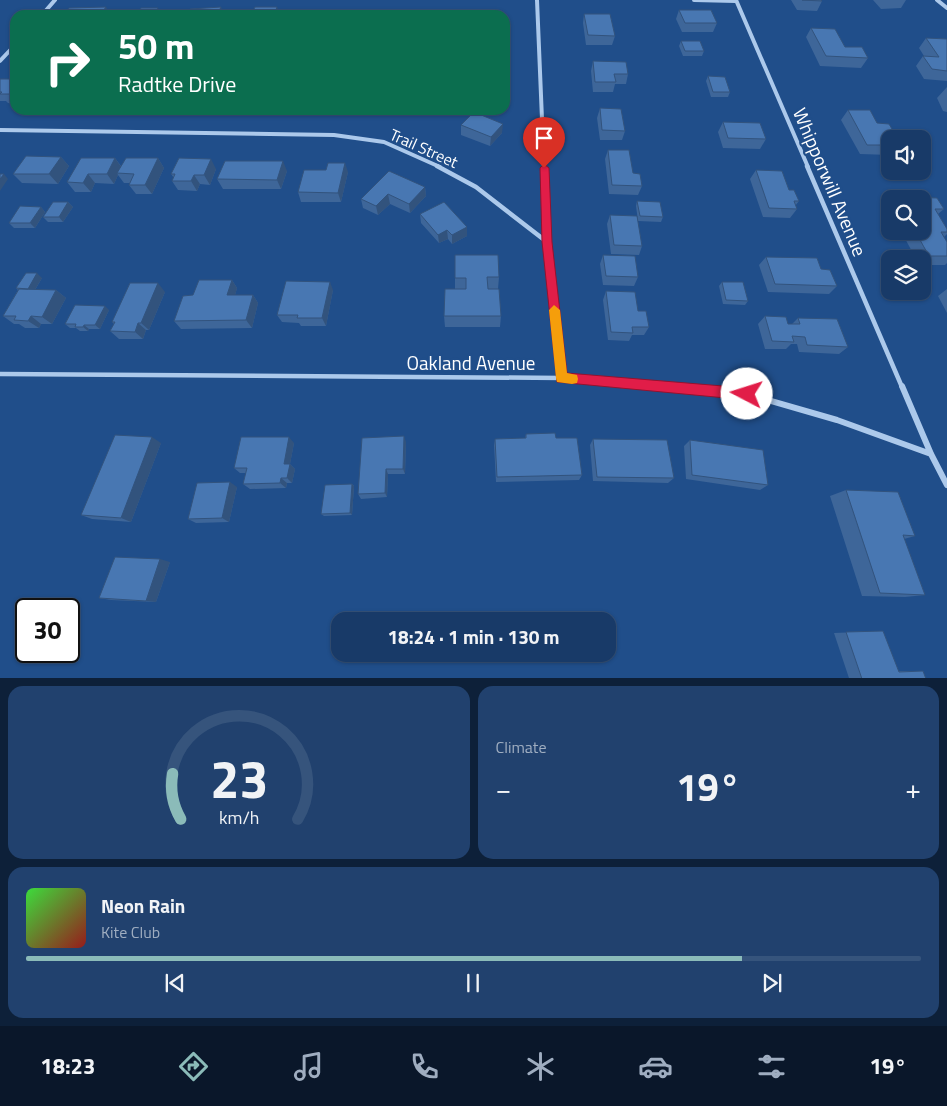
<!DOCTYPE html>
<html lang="en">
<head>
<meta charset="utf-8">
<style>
  :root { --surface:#183a68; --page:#21416e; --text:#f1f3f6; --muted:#9fadc0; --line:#36547c; --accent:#8bbbb9 }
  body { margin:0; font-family:"Titillium Web",sans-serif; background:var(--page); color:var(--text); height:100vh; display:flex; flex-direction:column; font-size:19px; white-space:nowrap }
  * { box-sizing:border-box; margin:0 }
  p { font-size:16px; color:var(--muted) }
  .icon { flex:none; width:28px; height:28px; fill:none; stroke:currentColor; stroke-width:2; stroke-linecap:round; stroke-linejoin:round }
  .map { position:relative; height:678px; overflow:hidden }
  .sheet { display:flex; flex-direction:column; gap:8px; padding:8px; background:#0d2039; flex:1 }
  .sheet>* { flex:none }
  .guide { position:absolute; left:10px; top:10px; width:500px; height:105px; border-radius:15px; box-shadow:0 1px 4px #0004,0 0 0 1px var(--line); background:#0b6e4f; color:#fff; overflow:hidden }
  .buttons { position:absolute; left:881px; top:130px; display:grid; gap:10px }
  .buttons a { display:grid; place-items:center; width:50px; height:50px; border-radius:10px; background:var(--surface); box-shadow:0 1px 4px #0004,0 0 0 1px var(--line); font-size:25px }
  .speed { position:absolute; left:15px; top:598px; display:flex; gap:10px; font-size:25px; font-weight:700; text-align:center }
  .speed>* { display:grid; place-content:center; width:65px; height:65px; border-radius:50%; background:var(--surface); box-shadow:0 1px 4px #0004,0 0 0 1px var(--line); line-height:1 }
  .speed .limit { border:2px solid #111; border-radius:8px; background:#fff; color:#111 }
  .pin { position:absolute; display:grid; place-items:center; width:42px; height:42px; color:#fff; margin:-51px -21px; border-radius:50% 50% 50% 0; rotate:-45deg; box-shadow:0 0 5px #0007 }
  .pin .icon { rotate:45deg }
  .me { position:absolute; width:55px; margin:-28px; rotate:275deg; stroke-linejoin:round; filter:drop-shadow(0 0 4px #0008) }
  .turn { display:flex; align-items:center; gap:18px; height:105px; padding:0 25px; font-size:22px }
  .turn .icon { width:65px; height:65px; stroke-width:2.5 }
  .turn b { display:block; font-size:35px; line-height:42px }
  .big { font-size:38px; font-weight:700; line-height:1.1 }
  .sheet .widget { flex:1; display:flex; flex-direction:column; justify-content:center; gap:8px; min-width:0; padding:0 18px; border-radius:15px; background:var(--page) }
  .sheet .dial { align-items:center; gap:0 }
  .dial svg { height:130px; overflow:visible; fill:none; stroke:var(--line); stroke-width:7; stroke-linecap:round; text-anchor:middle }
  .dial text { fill:var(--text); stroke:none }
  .song { display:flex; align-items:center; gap:15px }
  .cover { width:60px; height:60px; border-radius:8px; background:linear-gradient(135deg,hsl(120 70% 55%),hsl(0 70% 35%)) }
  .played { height:5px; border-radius:2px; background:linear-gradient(90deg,var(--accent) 80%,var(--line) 80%) }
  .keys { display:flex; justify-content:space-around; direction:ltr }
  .heat { display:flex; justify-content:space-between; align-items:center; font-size:28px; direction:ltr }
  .sheet .tiles { flex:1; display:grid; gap:8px; grid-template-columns:1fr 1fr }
  .widget:last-child { grid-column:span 2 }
  .trip { position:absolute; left:331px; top:612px; width:285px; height:50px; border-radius:15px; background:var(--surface); box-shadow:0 1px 4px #0004,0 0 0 1px var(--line); font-weight:700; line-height:50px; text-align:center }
  .dock { display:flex; height:80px; justify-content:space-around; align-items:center; background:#0a172a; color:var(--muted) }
  .dock .icon { width:35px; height:35px }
  .dock .current { color:var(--accent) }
  .dock b { font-size:22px; color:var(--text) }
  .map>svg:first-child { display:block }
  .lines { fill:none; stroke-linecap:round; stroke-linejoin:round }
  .street-far2 { stroke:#acc9eb; stroke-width:4 }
  .street-far1 { stroke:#acc9eb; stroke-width:4.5 }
  .street { stroke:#acc9eb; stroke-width:6 }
  .wall { fill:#3e6699 }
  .shaded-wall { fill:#32537d }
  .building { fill:#4877b2; stroke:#32537d }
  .route { fill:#e11d48; stroke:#92132f }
  .slow { fill:#f59e0b }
  .labels { text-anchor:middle; stroke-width:4.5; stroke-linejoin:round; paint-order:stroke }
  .far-street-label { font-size:16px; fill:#fff; stroke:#204e8a }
  .street-label { font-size:19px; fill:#fff; stroke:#204e8a }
</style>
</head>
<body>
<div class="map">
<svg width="947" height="679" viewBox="0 0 947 679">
  <rect width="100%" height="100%" fill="#204e8a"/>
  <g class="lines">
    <!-- street-far2 -->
    <path class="street-far2" d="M537 0 544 167
      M694 0 736 1
      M736 0 808 167
      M937 0 947 8
      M42 15 55 0
      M0 61 15 45
      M0 130 334 135 384 142 440 167"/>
    <!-- street-far1 -->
    <path class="street-far1" d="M437 166 476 187 547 242
      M544 166 547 242 562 378
      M807 166 902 387
      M0 374 562 378 670 387"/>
    <!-- street -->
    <path class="street" d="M655 386 747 394 837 420 931 454
      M902 386 931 454 947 485"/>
  </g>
  <!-- wall -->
  <path class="wall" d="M791 0H821L822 1 817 11 797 10Z
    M873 0H906L901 8 881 9Z
    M679 10 717 23 713 32H682L676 19Z
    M584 14 615 36 612 45H586L583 23Z
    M811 28 845 47 868 58 861 68 820 66 806 37Z
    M926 38 947 39V81L924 79 916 66 923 56H924L919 48Z
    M681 41 704 51 702 56H683L679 46Z
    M593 61 628 74 626 84H615L613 92H593L591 71Z
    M708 76 730 92 728 97H711L706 81Z
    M0 79H15V104L8 103 6 101H0Z
    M947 87V112L943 111 937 98Z
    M600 108 625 131 622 140H600L597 118Z
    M371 110H402V111Z
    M848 110 877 123 890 139V155L860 154 841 120Z
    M723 122 766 139 760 149 723 148 718 132Z
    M461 125 502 133 490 146 461 135Z
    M608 150 633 173 642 186 638 195 609 194 605 159Z
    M61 157 69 166 58 184 22 183 13 174Z
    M115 158 121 166 158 158 164 168 152 194H136L129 185 130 183H124L118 175 114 184 95 183 91 192H75L67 182Z
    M216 169 210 185 200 184 197 191 178 190 172 181 174 178 171 174Z
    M756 170 789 190 799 201 795 206 797 209 790 218 763 217 750 179Z
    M287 171 281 189H223L217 179Z
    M348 172 341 202H301L298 192Z
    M425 187 426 196 410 213 390 204 378 215 363 208 361 199Z
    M910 197 937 198 944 209 938 214 947 229V234L944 237 947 242V263L945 265H922V259H916L901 231H922V199H909Z
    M637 201 663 217 661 222 638 221 636 206Z
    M68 202 73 207 63 222H48L43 217Z
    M41 207 45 212 35 228H14L9 223Z
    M420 214 467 227V236L452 244 448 239 439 243 421 223Z
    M610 215 642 246 639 255 611 254 607 224Z
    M455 255 499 277 498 289 501 316 500 327H445L444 316 455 289Z
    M603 255 638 277 634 286 603 285 600 264Z
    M766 257 821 269 837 286 829 294 768 292 759 265Z
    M42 278 35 290H56L66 298 52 324H41L39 328H25L19 324H14L3 316 18 290 16 288Z
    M232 280 237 288 235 295H253L258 303 252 328 181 329 174 321 193 295Z
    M722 282 748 301 745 305 723 304 719 286Z
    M947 289V313L938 296Z
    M333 290 326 326H301L299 323 282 322 277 315Z
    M606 291 638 311 649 327 644 335H632L629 341 608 340 603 300Z
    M165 292 149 330H146L143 339H119L110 331 114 324 112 322Z
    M109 310 100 329H89L88 331H80L76 328H70L65 324Z
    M765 316 788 324H792L798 318 848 347 839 354 799 352 797 344H791L786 349H765L758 324Z
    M526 434 556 438 582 475 579 480 496 482 494 445 495 439 525 438Z
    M593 439 674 478 668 483 593 481 590 445Z
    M690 440 768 485 760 490 686 479 684 446Z
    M406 442 405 474H388L387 497 361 499 358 494Z
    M161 443 131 522 92 519 81 515Z
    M294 443 290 464 295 469 292 483H287L286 488 250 489 243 484 246 473H240L234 468Z
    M352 484 354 486 352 515 324 516 321 514Z
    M237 487 229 522 196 523 188 519Z
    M846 490 915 536 904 539 925 595 905 597 862 596 830 496Z
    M170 562 156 602 111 600 99 598Z
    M883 631 898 671H923L926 679H861L849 678 834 633Z"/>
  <!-- shaded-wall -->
  <path class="shaded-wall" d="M106 7 111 15H100Z
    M221 7 224 15H217Z
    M277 7 280 15H274Z
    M158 8 161 15H153Z
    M503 124 502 133 490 146 491 137Z
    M61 157 69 166 58 184 49 174Z
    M115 158 122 168 117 173 118 175 114 184 107 174Z
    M158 158 164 168 152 194 145 185Z
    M211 159 216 169 210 185 204 175Z
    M283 161 287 171 281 189 277 180Z
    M345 163 348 172 341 202 338 193Z
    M4 174 8 179 0 191V179Z
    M88 174 95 183 91 192 83 183Z
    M194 175 200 184 197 191 191 181Z
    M425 187 426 196 410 213 409 204Z
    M388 194 390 204 378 215 376 206Z
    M68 202 73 207 63 222 59 217Z
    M41 207 45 212 35 228 30 223Z
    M467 227V236L452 244V235Z
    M447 230 448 239 439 243 438 235Z
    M37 273 42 278 33 293 28 289Z
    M232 280 237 288 233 303 227 295Z
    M330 282 333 290 326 326 322 318Z
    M158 283 165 292 149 330 141 323Z
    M56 290 66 298 52 324 42 317Z
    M253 295 258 303 252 328 246 320Z
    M105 306 109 310 100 329 95 325Z
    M31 316 41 324 39 328 28 321Z
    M138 323 146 330 143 339 135 332Z
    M84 325 89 329 88 331 83 327Z
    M404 436 406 442 405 474 403 469Z
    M152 437 161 443 131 522 121 518Z
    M289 437 294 443 290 464 295 469 292 483 287 478 284 464Z
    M386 469 388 474 387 497 385 493Z
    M281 478 287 483 286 488 280 483Z
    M230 482 237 487 229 522 222 518Z
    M352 484 354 486 352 515 350 513Z
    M160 559 170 562 156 602 146 601Z"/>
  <!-- building -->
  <path class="building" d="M802 0H821L822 1Z
    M106 7 100 15H63L69 8Z
    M221 7 217 15H186L190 9Z
    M255 7H277L274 15H251Z
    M141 8H158L153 15H136Z
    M679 10H711L717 23H685Z
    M468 11H502V15H468Z
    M287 12H327L326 15H286Z
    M584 14H610L615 36 588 35Z
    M811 28 835 29 845 47H862L868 58 826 56Z
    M926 38 947 39V71L932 69 923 56 939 57Z
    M681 41H700L704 51H685Z
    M593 61 626 62 628 74H614L616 82H595Z
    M708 76 725 77 730 92H713Z
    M0 79H15V94H0L2 92H0Z
    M600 108 621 109 625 131 602 130Z
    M848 110H870L877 123 889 124 898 139H890V145H867Z
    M474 112 503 124 491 137 461 125Z
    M723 122 760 123 766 139 728 138Z
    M608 150H629L633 173 640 174 642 186 612 185Z
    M26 156 61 157 49 174H13Z
    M81 158H115L107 174H88L83 183 67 182Z
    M126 158H158L145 185H129L134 174 117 173Z
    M179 158 211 159 204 175H194L191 181H172L175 174H171Z
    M225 161H283L277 180 217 179Z
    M328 163H345L338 193 298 192 304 170H326Z
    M756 170 782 171 789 190H794L799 201H794L797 209 769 208Z
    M389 171 425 187 409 204 388 194 376 206 361 199Z
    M0 174H4L0 179Z
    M910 197 937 198 944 209H935L947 229V232H941L947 242V256H929L915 231H922V222L931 223 923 208H922V199H911Z
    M637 201 660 202 663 217 640 216Z
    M53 202H68L59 217H43Z
    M444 202 467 227 452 235 447 230 438 235 420 214Z
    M20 206 41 207 30 223H9Z
    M610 215 637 216 642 246 614 245Z
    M455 255H498L499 277H487L488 289H499L501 316H444L445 289H466V278H455Z
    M603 255 635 256 638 277 606 276Z
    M766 257 817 258 821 269 830 270 837 286 775 284Z
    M26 273H37L28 289 16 288Z
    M199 280H232L227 295H253L246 320 174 321 183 296 193 295Z
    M286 281 330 282 322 318H297L298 315H277Z
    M722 282H743L748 301 726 300Z
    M130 283H158L141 323H138L135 332 110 331 115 322H112Z
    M19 289 56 290 42 317 31 316 28 321 14 320 16 316H3Z
    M606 291 635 292 638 311H646L649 327H632L633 333 611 332Z
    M75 305 105 306 95 325H84L83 327H75L76 324H65Z
    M765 316 786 317 788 324H800L798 318 837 319 848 347 807 345 805 337 792 336 794 342 772 341Z
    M555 433 556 438H577L582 475 497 477 495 439 526 438V434Z
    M115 435 152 437 121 518 81 515Z
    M404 436 403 469H386L385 493 358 494 362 438Z
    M241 437H289L284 464H290L287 478H281L280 483 243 484 247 468H234Z
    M593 439 667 440 674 478 597 477Z
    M690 440 763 450 768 485 692 475Z
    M230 482 222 518 188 519 197 483Z
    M352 484 350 513 321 514 325 485Z
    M846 490 898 492 915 536 903 535 925 595 880 593Z
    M115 557 160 559 146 601 99 598Z
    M883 631 899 672 923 671 926 679H862L846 632Z"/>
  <!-- route -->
  <path class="route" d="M544 164 549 168 552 242 567 373 747 388 751 390 753 394 751 398 747 400 557 382 542 242 540 168Z"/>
  <!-- slow -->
  <path class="slow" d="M554 305 560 310 567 373 577 375 578 379 577 383 572 384 557 382 556 378 549 310Z"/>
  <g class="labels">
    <!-- far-street labels -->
    <g class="far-street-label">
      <text transform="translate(424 148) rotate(24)" y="6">Trail Street</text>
    </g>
    <!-- street labels -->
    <g class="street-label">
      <text transform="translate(830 182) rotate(67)" y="7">Whipporwill Avenue</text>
      <text x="471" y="370">Oakland Avenue</text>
    </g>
  </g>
</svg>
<div class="buttons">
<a><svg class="icon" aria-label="sound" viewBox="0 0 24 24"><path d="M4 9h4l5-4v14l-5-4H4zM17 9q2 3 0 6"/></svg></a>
<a><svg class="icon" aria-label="search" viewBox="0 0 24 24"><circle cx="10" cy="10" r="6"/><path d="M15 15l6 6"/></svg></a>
<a><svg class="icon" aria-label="layers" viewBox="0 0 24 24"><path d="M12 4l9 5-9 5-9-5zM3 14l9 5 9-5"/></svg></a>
</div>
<div class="speed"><div class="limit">30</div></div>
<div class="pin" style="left:544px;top:168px;background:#d93025"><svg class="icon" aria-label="arrive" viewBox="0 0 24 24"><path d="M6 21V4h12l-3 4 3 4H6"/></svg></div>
<svg class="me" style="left:747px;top:394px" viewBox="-20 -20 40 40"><circle r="19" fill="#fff"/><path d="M0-13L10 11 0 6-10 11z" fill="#e11d48"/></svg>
<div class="trip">18:24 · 1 min · 130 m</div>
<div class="guide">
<div class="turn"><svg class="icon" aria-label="right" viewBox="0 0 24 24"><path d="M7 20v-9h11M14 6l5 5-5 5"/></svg><div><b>50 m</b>Radtke Drive</div></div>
</div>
</div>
<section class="sheet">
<div class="tiles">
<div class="widget dial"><svg viewBox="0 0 100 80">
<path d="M14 69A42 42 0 1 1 86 69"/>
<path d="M14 69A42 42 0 0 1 9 41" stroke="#8bbbb9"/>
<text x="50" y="56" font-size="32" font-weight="700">23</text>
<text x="50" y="72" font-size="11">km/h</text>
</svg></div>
<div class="widget"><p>Climate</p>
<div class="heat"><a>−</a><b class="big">19°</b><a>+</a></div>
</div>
<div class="widget">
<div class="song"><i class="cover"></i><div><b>Neon Rain</b><p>Kite Club</p></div></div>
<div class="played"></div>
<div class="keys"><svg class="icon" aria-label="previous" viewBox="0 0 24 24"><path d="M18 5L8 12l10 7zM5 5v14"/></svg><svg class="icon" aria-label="pause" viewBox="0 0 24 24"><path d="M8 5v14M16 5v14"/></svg><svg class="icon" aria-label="next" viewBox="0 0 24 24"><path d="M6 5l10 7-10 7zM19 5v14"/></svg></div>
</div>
</div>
</section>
<nav class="dock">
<b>18:23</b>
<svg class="icon current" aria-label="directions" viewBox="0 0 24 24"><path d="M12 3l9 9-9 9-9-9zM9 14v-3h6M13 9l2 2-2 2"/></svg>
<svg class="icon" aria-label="music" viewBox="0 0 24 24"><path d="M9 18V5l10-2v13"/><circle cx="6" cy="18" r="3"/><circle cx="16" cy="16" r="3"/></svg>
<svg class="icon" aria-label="phone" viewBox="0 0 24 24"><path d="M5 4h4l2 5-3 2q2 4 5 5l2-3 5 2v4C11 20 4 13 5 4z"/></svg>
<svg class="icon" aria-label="climate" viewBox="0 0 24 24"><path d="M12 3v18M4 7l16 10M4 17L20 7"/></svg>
<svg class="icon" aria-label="car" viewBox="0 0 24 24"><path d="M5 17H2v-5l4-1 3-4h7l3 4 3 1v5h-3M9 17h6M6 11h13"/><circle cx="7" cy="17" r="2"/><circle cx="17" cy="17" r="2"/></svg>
<svg class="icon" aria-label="filters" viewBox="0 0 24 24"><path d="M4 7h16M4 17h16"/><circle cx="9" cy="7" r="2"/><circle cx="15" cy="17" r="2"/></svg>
<b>19°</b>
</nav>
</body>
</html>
